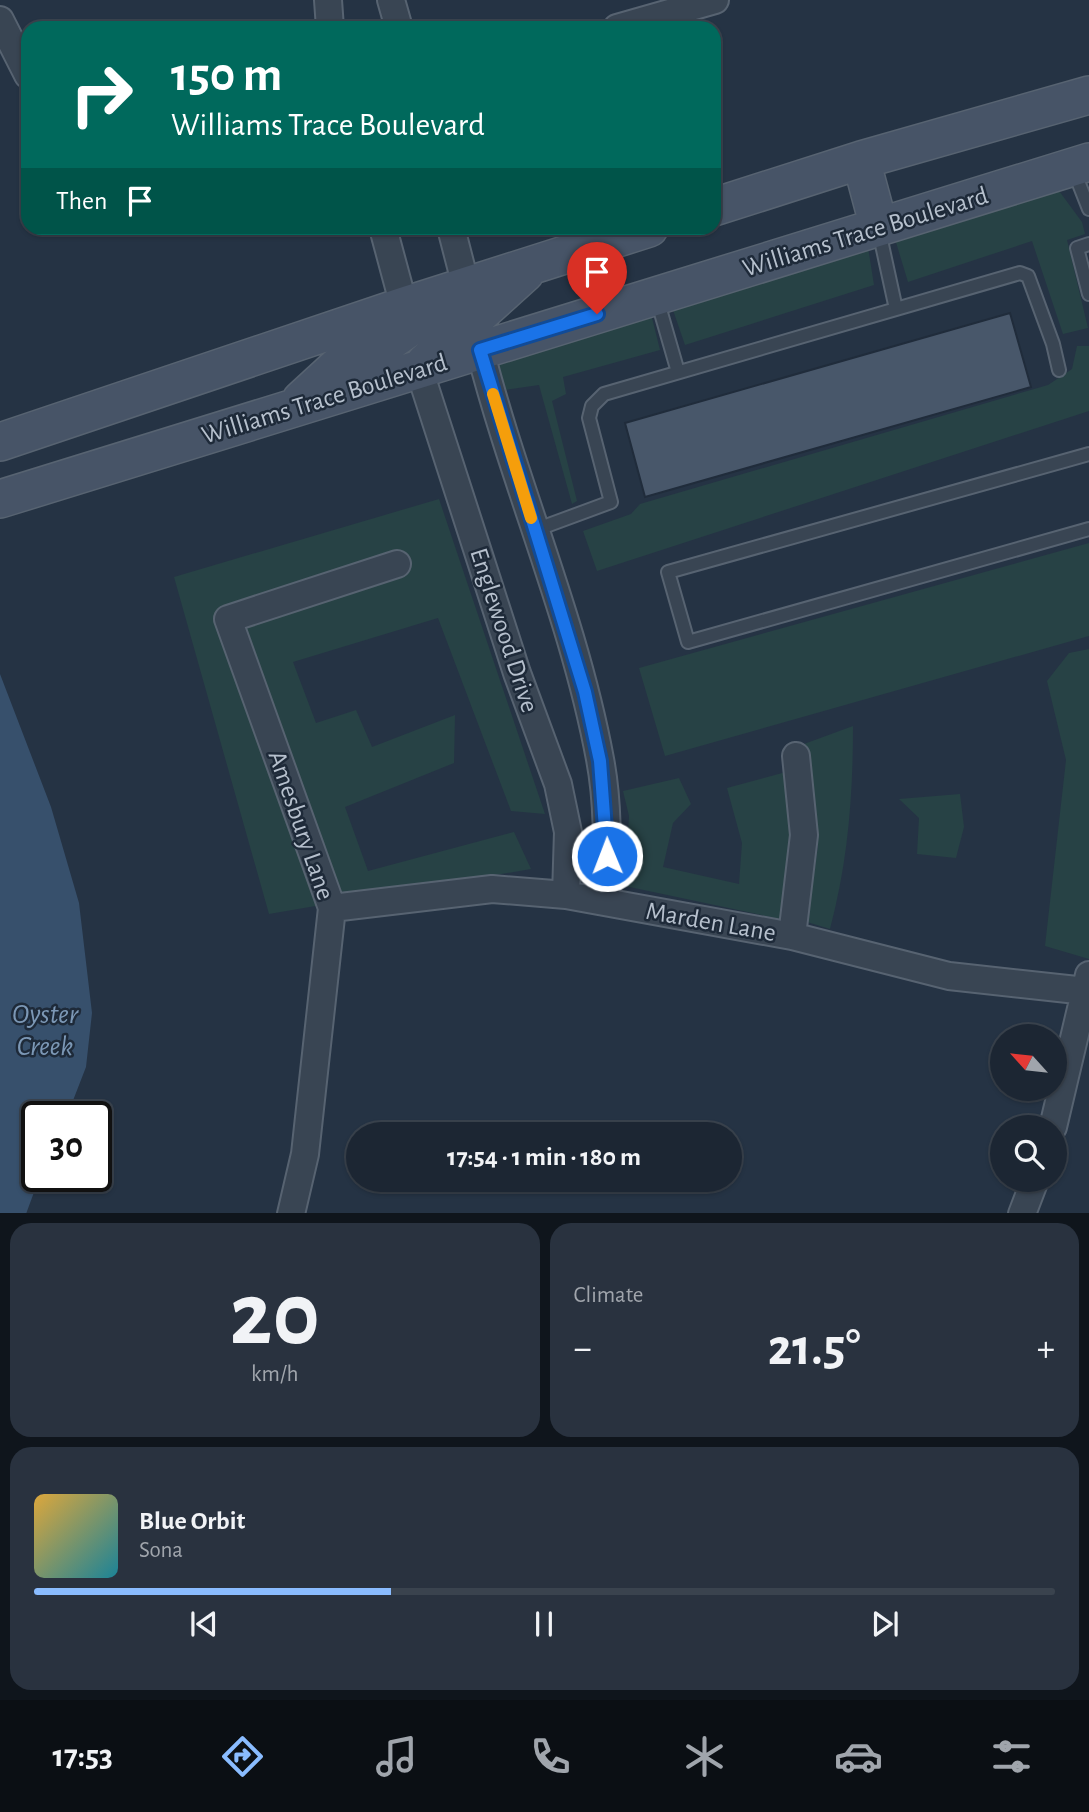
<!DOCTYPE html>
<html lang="en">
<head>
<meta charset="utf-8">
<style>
  :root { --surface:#1c2633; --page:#29323f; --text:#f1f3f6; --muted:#a0a5ac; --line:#3a434e; --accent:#8abcff }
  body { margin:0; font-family:"Alegreya Sans",sans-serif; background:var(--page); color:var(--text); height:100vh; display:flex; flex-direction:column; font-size:26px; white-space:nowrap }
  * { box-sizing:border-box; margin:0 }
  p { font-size:23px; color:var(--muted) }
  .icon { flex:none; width:38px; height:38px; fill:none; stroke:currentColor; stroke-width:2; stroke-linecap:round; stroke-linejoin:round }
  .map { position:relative; height:1213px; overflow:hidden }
  .details { display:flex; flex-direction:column; gap:10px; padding:10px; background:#0f151c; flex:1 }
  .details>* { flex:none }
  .guide { position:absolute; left:21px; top:21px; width:700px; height:214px; border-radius:21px; box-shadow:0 2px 5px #0004,0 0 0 2px var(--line); background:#00695c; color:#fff; overflow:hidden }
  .needle { width:46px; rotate:297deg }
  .buttons { position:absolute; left:990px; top:1024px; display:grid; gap:14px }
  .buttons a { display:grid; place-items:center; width:77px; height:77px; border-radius:50%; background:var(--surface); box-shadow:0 2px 5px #0004,0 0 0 2px var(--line); font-size:35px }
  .speed { position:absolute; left:21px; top:1101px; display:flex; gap:14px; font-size:35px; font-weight:700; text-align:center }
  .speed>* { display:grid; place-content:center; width:91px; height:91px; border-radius:50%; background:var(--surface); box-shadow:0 2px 5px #0004,0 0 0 2px var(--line); line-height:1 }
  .speed .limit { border:4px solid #111; border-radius:10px; background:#fff; color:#111 }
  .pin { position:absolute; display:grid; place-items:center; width:60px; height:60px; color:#fff; margin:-72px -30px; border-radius:50% 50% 50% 0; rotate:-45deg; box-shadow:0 0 7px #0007 }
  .pin .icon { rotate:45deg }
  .me { position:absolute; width:77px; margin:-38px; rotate:359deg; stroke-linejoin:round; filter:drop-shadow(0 0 5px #0008) }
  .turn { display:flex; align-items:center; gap:24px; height:147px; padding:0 35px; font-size:32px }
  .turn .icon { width:91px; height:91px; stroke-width:2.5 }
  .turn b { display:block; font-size:49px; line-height:60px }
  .then { display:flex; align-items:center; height:66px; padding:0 35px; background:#0003; gap:14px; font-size:26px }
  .big { font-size:52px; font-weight:700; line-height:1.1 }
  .details .widget { flex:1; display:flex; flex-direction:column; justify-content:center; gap:10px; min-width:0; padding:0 24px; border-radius:21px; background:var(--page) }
  .details .dial { align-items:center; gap:0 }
  .dial b { font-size:91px; line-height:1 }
  .song { display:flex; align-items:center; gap:21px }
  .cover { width:84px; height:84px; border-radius:10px; background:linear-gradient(135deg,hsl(40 70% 55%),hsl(190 70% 35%)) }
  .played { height:7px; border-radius:4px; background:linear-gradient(90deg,var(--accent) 35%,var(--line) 35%) }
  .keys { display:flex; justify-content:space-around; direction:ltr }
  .heat { display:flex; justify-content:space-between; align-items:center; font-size:38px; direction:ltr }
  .details .tiles { flex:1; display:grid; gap:10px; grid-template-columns:1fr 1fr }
  .widget:last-child { grid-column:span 2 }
  .trip { position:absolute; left:346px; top:1122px; width:396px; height:70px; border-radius:35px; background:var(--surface); box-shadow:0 2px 5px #0004,0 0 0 2px var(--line); font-weight:700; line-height:70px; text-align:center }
  .tab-bar { display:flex; height:112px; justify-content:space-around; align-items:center; background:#0b0f14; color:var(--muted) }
  .tab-bar .icon { width:49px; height:49px }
  .tab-bar .on { color:var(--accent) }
  .tab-bar b { font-size:32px; color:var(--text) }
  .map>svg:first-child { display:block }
  .green { fill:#274245 }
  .water { fill:#37506c }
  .building { fill:#48576a; stroke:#202c3b; stroke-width:2 }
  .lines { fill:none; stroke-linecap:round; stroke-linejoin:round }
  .lane-casing { stroke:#576371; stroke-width:16 }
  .street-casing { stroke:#576371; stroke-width:30 }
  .secondary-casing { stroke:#576371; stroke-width:40 }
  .lane { stroke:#394553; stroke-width:12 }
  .street { stroke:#394553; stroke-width:26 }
  .secondary { stroke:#475467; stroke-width:37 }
  .route-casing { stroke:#114b97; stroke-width:18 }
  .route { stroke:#1a73e8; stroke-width:12 }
  .slow { stroke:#f59e0b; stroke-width:12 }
  .labels { text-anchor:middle; stroke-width:5; stroke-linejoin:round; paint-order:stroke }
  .street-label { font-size:26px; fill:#b6c0cd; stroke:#1e2a39 }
  .water-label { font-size:28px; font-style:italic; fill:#7c98b6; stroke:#1e2a39 }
</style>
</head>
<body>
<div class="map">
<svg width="1089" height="1214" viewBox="0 0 1089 1214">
  <rect width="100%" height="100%" fill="#253344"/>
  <!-- green -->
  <path class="green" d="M1054 184 1082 222 1085 234 1067 240 1088 328 1063 334 1032 241 908 282 895 239Z
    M868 247 874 285 685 345 673 310Z
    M649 306 660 350 563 377 566 394 552 401 577 501 572 504 539 385 504 390 496 357Z
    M1077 346H1089V411L597 571 583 531 631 514 640 504 1048 385 1072 369Z
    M439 499 545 814 511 811 438 618 293 662 316 723 356 710 372 747 455 715 454 763 345 807 368 871 514 832 531 869 269 914 174 577Z
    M1089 543V636L665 756 639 668Z
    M1089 649V959L1045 946 1066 760 1047 681 1069 653Z
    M853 726C853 796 848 861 830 929L807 922 818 846 804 744Z
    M786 772 791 835 780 919 625 886 629 816 623 791 679 778 691 804 673 823 663 867 739 884 742 843 727 788Z
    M960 794 964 827 956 858 917 854 919 818 899 799Z"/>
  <!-- water -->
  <path class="water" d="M0 674 51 807 79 903 92 1013 86 1067 67 1116H37V1176H40L26 1214 0 1213Z"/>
  <!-- building -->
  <path class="building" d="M1010 313 1031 387 645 497 625 423Z"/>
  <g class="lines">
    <defs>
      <path id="lane" d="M1074 171 1089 209
        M879 231 896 309
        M1089 244 1077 248 1089 294
        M657 299 678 372
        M1089 454 668 572 688 642 1089 529
        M535 530 611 502 589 418 592 406 604 394 1020 273 1028 276 1053 344 1059 370"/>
      <path id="street" d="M328 0 330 28
        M391 0 399 28
        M0 20 28 75
        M617 28 715 0
        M383 228 404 306
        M451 228 466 286
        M480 350C515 487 574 619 600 759 609 806 607 855 606 902
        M419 369 517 673 558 784 568 832 566 895
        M332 908 492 889 566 895 792 936 949 976 1086 991
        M792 936 804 835 796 756
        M1053 1127 1089 975
        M291 1214 305 1154 332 908 228 619 397 564
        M1022 1214 1035 1180"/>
      <path id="secondary" d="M861 160 879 227
        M714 207 861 160 1089 95
        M425 363 525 273
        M301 400 338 366 386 344 440 306
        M0 442 404 306 649 228
        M0 499 1089 162"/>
    </defs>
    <!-- lane casing -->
    <use href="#lane" class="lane-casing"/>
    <!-- street casing -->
    <use href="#street" class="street-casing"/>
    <!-- secondary casing -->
    <use href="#secondary" class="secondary-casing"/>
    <!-- lane -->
    <use href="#lane" class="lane"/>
    <!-- street -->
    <use href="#street" class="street"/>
    <!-- secondary -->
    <use href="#secondary" class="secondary"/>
  </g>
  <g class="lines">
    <defs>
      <path id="route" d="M597 314 480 350 585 692 600 761 607 856"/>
    </defs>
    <!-- route casing -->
    <use href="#route" class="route-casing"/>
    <!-- route -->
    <use href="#route" class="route"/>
    <!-- slow -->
    <path class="slow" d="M493 394 531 518"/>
  </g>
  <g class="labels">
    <!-- street labels -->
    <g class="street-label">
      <text transform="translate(865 231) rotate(-17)" y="9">Williams Trace Boulevard</text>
      <text transform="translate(324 398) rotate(-17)" y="9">Williams Trace Boulevard</text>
      <text transform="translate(505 630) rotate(72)" y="9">Englewood Drive</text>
      <text transform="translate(302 825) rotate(71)" y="9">Amesbury Lane</text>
      <text transform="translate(711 921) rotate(10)" y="9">Marden Lane</text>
    </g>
    <!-- water labels -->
    <g class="water-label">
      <text x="45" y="1023">Oyster<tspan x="45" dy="32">Creek</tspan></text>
    </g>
  </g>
</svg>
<div class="buttons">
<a><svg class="needle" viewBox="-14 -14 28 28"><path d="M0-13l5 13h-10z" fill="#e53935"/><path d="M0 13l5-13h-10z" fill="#a0a5ac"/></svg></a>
<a><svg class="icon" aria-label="search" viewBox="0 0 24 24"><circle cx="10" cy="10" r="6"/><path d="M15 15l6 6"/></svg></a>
</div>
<div class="speed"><div class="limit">30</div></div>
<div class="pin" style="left:597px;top:314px;background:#d93025"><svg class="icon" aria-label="arrive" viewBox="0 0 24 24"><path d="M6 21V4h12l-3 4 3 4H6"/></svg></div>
<svg class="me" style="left:607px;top:856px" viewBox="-20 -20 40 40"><circle r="17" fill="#1a73e8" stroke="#fff" stroke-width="3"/><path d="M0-11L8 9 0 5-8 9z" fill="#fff"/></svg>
<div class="trip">17:54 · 1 min · 180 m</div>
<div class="guide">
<div class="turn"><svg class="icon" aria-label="right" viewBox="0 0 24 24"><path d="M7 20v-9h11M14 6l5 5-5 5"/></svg><div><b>150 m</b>Williams Trace Boulevard</div></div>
<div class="then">Then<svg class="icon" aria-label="arrive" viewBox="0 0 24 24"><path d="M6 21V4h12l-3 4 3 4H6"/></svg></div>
</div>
</div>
<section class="details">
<div class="tiles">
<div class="widget dial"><b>20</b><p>km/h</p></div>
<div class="widget"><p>Climate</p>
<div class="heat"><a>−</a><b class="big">21.5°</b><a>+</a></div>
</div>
<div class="widget">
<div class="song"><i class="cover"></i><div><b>Blue Orbit</b><p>Sona</p></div></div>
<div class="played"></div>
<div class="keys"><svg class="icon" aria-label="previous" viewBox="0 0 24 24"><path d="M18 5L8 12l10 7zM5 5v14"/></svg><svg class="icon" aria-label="pause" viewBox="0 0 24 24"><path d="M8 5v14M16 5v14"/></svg><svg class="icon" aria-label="next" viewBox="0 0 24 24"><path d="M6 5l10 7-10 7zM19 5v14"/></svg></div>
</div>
</div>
</section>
<nav class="tab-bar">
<b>17:53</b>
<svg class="icon on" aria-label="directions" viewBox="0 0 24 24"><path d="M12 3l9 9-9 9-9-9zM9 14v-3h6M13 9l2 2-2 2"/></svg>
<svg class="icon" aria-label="music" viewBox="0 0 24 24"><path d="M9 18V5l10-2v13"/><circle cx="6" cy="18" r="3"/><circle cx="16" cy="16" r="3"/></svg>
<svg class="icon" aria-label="phone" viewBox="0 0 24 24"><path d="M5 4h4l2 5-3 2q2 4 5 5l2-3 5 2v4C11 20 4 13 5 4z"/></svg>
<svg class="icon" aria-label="climate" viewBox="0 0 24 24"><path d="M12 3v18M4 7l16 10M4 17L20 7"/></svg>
<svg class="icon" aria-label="car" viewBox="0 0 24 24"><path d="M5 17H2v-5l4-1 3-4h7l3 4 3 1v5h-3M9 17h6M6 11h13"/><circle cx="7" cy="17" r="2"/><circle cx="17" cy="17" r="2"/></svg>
<svg class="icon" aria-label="filters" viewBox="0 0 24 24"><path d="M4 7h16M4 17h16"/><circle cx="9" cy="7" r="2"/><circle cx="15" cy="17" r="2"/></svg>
</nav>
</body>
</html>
